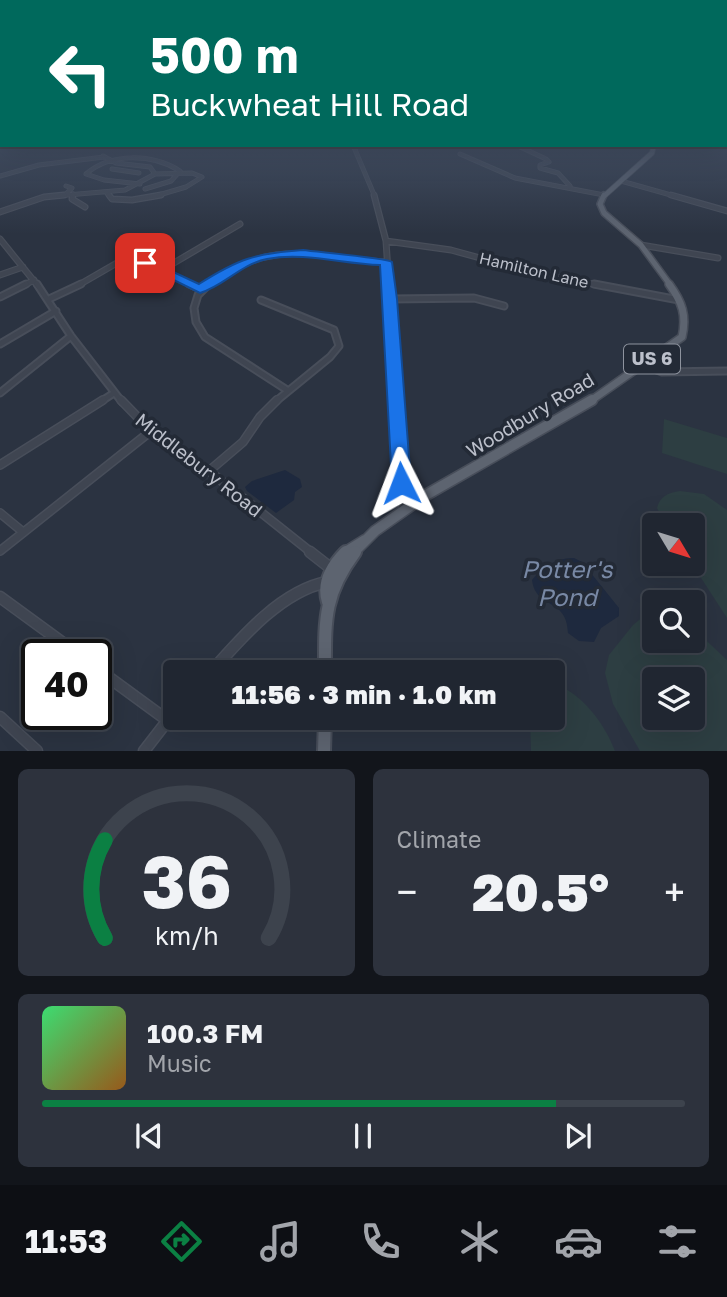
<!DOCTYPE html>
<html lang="en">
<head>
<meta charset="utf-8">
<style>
  :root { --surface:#202631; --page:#2d323d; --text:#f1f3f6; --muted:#a2a5ab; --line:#3d434d; --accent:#0b8043 }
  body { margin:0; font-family:"Golos Text",sans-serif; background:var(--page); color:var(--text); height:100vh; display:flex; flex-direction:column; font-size:26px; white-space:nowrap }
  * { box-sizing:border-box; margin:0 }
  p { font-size:23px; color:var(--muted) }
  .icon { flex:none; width:38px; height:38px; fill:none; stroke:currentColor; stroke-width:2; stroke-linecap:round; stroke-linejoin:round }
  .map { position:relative; height:751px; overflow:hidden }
  .sheet { display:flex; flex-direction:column; gap:18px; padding:18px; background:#12151b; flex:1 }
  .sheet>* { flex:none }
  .banner { position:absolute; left:0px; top:0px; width:728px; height:147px; box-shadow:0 7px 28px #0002,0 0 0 2px var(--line); background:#00695c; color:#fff; overflow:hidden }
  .needle { width:46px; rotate:128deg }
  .controls { position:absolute; left:642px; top:513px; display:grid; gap:14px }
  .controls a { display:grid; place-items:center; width:63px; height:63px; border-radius:7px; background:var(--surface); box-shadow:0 7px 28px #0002,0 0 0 2px var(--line); font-size:35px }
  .speed { position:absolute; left:21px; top:639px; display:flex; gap:14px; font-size:35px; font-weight:700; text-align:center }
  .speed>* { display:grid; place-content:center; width:91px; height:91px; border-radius:50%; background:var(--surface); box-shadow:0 7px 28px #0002,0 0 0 2px var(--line); line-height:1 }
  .speed .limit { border:4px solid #111; border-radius:10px; background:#fff; color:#111 }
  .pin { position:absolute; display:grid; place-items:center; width:60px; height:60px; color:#fff; margin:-30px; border-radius:14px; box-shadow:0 4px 10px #0006 }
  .me { position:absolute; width:77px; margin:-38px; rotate:357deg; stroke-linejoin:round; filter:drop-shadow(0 0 5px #0008) }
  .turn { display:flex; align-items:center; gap:24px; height:147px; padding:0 35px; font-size:32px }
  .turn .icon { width:91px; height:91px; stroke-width:2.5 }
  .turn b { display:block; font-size:49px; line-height:60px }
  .big { font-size:52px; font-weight:800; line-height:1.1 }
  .sheet .card { flex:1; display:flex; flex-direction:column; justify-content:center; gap:10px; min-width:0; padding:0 24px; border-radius:10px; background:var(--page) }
  .sheet .dial { align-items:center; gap:0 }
  .dial svg { height:182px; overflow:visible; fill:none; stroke:var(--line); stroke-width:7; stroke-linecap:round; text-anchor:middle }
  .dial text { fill:var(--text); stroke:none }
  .song { display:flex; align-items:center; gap:21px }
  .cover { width:84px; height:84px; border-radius:10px; background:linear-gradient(135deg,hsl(140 70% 55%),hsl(30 70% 35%)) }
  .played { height:7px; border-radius:4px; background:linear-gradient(90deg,var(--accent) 80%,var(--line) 80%) }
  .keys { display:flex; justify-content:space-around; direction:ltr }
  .heat { display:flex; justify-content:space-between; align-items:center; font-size:38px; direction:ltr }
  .sheet .tiles { flex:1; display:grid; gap:18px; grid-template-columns:1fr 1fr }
  .card:last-child { grid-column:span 2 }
  .trip { position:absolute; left:163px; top:660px; width:402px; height:70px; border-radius:7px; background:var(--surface); box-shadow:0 7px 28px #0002,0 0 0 2px var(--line); font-weight:800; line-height:70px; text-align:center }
  .dock { display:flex; height:112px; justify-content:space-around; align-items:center; background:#0d0f14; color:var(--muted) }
  .dock .icon { width:49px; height:49px }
  .dock .current { color:var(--accent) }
  .dock b { font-size:32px; color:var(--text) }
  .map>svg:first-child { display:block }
  .green { fill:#2d3e42; fill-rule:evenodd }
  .water { fill:#1e293e }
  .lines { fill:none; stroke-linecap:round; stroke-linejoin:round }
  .minor-far4-casing { stroke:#484e5a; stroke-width:5 }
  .minor-far3-casing { stroke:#484e5a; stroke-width:7 }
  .minor-far2-casing { stroke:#484e5a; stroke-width:9 }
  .minor-far1-casing { stroke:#484e5a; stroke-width:10 }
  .minor-casing { stroke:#484e5a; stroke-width:13 }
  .major-far4-casing { stroke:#484e5a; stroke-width:6 }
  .major-far3-casing { stroke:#484e5a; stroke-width:8 }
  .major-far2-casing { stroke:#484e5a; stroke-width:10 }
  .major-far1-casing { stroke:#484e5a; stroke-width:13 }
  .major-casing { stroke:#484e5a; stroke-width:16 }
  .minor-far4 { stroke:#3f4551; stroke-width:3.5 }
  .minor-far3 { stroke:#3f4551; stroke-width:4.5 }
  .minor-far2 { stroke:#3f4551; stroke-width:5 }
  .minor-far1 { stroke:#3f4551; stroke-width:7 }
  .minor { stroke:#3f4551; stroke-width:10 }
  .major-far4 { stroke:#5d6470; stroke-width:4.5 }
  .major-far3 { stroke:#5d6470; stroke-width:5 }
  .major-far2 { stroke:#5d6470; stroke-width:7 }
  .major-far1 { stroke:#5d6470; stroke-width:10 }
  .major { stroke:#5d6470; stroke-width:12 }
  .route { fill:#1a73e8; stroke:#114b97; stroke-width:2 }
  .labels { text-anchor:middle; stroke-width:7; stroke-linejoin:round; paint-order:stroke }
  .far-street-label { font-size:16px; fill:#bcc0cb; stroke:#232a36 }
  .shield { fill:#232a36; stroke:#8e939e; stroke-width:2 }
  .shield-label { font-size:18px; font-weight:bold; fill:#bcc0cb }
  .street-label { font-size:19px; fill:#bcc0cb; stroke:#232a36 }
  .near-water-label { font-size:24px; font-style:italic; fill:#7989a5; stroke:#232a36 }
</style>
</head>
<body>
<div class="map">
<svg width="727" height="751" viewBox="0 0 727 751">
  <rect width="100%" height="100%" fill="#2b3341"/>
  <!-- green -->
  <path class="green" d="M664 419 727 438V474L662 453Z
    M680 491 704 494 727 510V618L692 564 693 525H666L657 508C660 496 668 493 680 491Z
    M654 608V640H693V628L727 660V751H640L613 704 605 673 609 655 633 625ZM654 679H693V718H654Z
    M553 683C582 693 605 724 615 751H531L530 718H553Z"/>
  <!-- water -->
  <path class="water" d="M285 470 300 479 302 487 295 492 294 500 276 513 247 491 245 487 252 481Z
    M574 558 582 562 619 608V616L601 628 594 642 579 641 568 633C567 597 536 610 532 580 542 567 558 557 574 558Z"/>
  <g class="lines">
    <defs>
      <path id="minor-far4" d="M353 145 375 197
        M516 145 546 159 549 162 540 165V168L558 173 570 186
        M654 147 699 145
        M460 154 515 178 604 195
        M112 169 139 173
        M0 176 39 165 104 157
        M621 181 678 197
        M140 184 104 180 86 174C111 152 153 154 180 171L171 181 145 189
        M66 186 72 188 66 194
        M107 193 110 197
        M44 197 125 190 155 174 150 167 116 163 103 156
        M72 197 73 194
        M152 197 186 187 202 177 192 173 155 174"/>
      <path id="minor-far3" d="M73 195 72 199 85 207
        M109 195 112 199 132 200 161 195
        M374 195 386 241 389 286
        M671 195 727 211
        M0 212 44 197 64 195
        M0 239 38 286
        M386 241 451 250 531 272 603 286
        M641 245 718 258
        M162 270 240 224
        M0 275 23 267
        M23 286 34 280
        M77 286 129 256 193 286
        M207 286C271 237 313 257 386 262"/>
      <path id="minor-far2" d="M37 284 71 336 122 402
        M189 284 200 289
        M209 284 198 295 194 308 196 322 205 337 287 390
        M389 284 396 402
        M594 284 679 300
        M0 297 26 284
        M49 299 81 284
        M391 299 474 298 504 306
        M261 300 334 330 339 346 330 357 275 402
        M0 344 56 311
        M644 365 662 372 727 371
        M0 393 71 336
        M100 402 114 393"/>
      <path id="minor-far1" d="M121 400 151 431 209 471 312 553
        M396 400 403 510
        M0 465 103 400
        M209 471 243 442 260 417 277 400
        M0 513 23 532
        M0 551 151 431"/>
      <path id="minor" d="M310 552 333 570
        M0 597 78 654
        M96 668 167 720
        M211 672C241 638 281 591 327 582
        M0 717 37 751
        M144 751 175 711"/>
      <path id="major-far4" d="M603 197 652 153 654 145"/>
      <path id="major-far3" d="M604 195 600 204 604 213 641 245 671 286"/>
      <path id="major-far2" d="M589 402 682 337C687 315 682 302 669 284"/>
      <path id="major-far1" d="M344 553 365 540
        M353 553 375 531 426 495 592 400"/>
      <path id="major" d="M328 602C322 583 333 565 346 552
        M325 672C325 621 323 595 355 552
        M324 751 325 718"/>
    </defs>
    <!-- minor-far4 casing -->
    <use href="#minor-far4" class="minor-far4-casing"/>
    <!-- minor-far3 casing -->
    <use href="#minor-far3" class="minor-far3-casing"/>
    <!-- minor-far2 casing -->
    <use href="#minor-far2" class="minor-far2-casing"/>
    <!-- minor-far1 casing -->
    <use href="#minor-far1" class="minor-far1-casing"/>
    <!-- minor casing -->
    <use href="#minor" class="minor-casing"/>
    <!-- major-far4 casing -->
    <use href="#major-far4" class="major-far4-casing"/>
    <!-- major-far3 casing -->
    <use href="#major-far3" class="major-far3-casing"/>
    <!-- major-far2 casing -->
    <use href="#major-far2" class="major-far2-casing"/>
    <!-- major-far1 casing -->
    <use href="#major-far1" class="major-far1-casing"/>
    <!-- major casing -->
    <use href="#major" class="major-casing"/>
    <!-- minor-far4 -->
    <use href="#minor-far4" class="minor-far4"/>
    <!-- minor-far3 -->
    <use href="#minor-far3" class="minor-far3"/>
    <!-- minor-far2 -->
    <use href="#minor-far2" class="minor-far2"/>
    <!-- minor-far1 -->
    <use href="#minor-far1" class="minor-far1"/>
    <!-- minor -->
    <use href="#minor" class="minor"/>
    <!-- major-far4 -->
    <use href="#major-far4" class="major-far4"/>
    <!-- major-far3 -->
    <use href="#major-far3" class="major-far3"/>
    <!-- major-far2 -->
    <use href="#major-far2" class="major-far2"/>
    <!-- major-far1 -->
    <use href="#major-far1" class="major-far1"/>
    <!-- major -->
    <use href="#major" class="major"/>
  </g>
  <!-- sky -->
  <linearGradient id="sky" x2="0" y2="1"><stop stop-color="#181c24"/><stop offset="0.55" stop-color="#445065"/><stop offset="1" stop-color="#445065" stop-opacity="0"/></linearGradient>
  <rect width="727" height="234" fill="url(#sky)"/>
  <!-- route -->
  <path class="route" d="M303 250C317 252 387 258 392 262L397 299 411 483 408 489 401 492 395 489 392 483 380 265C343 264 304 252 267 259 241 264 224 286 200 293L139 263 150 261 199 284C238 259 256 253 303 250Z"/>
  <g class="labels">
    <!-- far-street labels -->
    <g class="far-street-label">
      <text transform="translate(534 270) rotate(13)" y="6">Hamilton Lane</text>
    </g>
    <!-- shield labels -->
    <rect class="shield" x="624" y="344.5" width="56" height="29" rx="5"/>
    <g class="shield-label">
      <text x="652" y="365">US 6</text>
    </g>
    <!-- street labels -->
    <g class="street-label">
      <text transform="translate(530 415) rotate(-31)" y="7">Woodbury Road</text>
      <text transform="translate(199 465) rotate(38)" y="7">Middlebury Road</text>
    </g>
    <!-- near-water labels -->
    <g class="near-water-label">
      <text x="567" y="578">Potter's<tspan x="567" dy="28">Pond</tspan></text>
    </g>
  </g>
</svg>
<div class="controls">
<a><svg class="needle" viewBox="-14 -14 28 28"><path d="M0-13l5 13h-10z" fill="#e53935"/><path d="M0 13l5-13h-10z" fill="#a2a5ab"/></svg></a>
<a><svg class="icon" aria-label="search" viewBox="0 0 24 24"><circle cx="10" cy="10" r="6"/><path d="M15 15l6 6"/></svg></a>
<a><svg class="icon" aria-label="layers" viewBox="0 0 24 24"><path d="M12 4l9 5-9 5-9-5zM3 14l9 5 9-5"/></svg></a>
</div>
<div class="speed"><div class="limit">40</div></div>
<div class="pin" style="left:145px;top:263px;background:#d93025"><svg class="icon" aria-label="arrive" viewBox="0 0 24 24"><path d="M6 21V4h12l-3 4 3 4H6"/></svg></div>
<svg class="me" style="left:401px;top:483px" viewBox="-20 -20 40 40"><path d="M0-17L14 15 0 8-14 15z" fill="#1a73e8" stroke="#fff" stroke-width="4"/></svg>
<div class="trip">11:56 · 3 min · 1.0 km</div>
<div class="banner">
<div class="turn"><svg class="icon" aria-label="left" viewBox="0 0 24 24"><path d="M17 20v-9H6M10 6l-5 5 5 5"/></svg><div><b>500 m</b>Buckwheat Hill Road</div></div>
</div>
</div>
<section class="sheet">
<div class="tiles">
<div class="card dial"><svg viewBox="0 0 100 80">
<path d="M14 69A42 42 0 1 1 86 69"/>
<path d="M14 69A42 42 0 0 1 14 26" stroke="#0b8043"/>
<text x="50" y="56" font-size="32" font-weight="700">36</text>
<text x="50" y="72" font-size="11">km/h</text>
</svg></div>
<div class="card"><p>Climate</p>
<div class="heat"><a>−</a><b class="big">20.5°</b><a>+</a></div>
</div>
<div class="card">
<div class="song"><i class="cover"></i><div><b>100.3 FM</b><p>Music</p></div></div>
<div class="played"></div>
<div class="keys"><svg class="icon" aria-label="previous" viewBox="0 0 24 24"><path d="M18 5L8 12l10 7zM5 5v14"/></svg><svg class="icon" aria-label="pause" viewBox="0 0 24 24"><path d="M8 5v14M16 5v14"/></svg><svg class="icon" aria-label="next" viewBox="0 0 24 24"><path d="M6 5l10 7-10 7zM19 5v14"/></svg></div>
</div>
</div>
</section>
<nav class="dock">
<b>11:53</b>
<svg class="icon current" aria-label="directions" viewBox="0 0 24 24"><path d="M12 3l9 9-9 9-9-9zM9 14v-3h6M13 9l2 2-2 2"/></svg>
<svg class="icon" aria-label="music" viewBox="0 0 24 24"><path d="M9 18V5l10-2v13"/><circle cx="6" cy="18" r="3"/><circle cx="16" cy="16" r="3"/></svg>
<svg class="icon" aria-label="phone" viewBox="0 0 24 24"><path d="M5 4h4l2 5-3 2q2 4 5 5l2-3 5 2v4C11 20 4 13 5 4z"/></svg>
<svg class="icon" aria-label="climate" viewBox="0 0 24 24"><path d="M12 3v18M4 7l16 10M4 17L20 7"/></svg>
<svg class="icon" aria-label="car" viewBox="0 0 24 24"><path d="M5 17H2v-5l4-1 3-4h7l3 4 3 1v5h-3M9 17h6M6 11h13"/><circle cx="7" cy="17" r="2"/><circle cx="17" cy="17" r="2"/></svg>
<svg class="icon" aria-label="filters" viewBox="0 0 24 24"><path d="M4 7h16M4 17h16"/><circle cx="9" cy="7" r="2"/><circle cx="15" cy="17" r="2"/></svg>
</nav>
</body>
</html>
